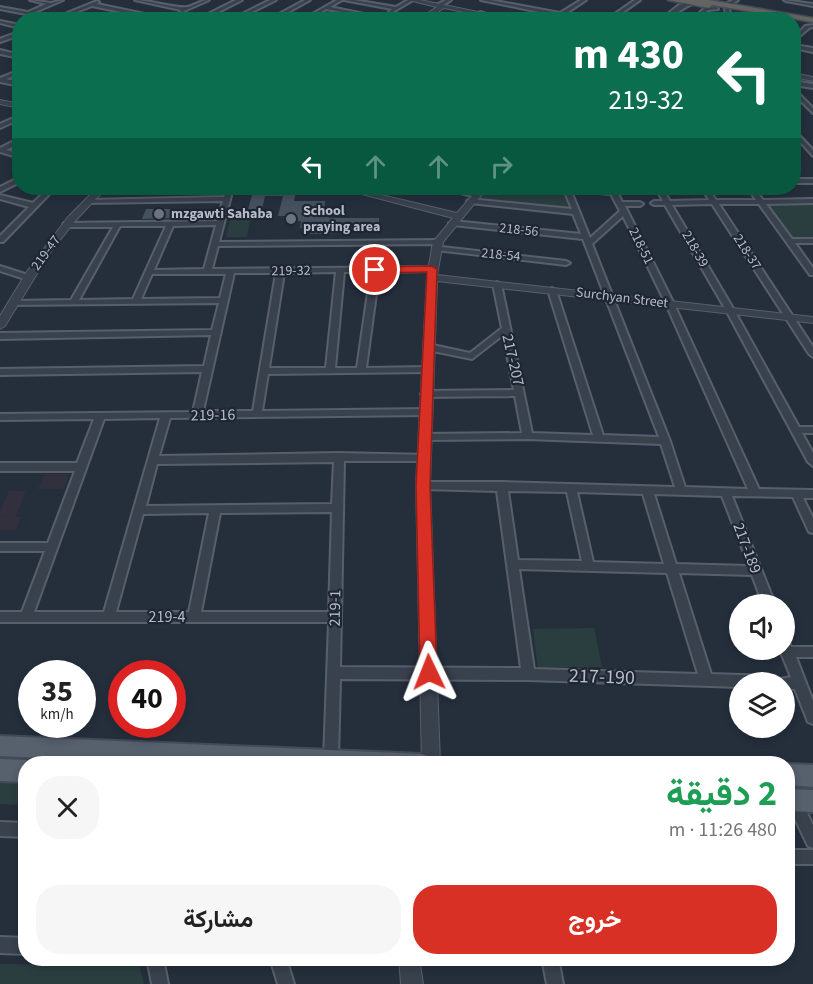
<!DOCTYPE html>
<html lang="ar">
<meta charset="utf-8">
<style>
:root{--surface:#fff;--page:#f6f6f6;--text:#222;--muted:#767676;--accent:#d93025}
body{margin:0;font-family:"Source Sans 3",Vazirmatn,sans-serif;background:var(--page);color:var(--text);direction:rtl;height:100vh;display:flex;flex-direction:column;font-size:22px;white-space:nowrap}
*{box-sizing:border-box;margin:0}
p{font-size:20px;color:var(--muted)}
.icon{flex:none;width:33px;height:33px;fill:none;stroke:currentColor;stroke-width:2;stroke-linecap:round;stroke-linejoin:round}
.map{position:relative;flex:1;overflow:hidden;direction:ltr}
.sheet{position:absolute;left:18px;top:756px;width:777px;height:210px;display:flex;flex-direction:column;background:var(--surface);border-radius:24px;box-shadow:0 3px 9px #0003;direction:rtl}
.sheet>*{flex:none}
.hud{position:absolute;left:12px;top:12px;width:789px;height:183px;border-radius:24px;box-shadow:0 3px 9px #0003;direction:rtl;background:#0b6e4f;color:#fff;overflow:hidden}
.tools{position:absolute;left:729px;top:594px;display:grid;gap:12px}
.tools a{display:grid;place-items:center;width:66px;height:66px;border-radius:50%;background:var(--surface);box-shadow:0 3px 9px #0003;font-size:30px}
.speed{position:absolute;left:18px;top:660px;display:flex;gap:12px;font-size:30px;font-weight:700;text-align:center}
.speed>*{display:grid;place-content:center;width:78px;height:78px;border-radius:50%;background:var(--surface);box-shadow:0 3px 9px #0003;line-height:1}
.speed small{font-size:15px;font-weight:400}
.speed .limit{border:9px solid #d22;background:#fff;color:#111}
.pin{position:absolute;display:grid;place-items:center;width:51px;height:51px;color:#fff;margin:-26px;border:3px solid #fff;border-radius:50%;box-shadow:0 2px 6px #0007}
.me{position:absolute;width:66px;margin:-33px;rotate:358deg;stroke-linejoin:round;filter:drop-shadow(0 0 4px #0008)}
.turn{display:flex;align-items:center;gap:21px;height:126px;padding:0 18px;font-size:27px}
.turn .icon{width:78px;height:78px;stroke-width:2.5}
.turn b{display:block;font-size:42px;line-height:51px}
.lanes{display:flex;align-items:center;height:57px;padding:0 18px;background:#0003;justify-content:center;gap:30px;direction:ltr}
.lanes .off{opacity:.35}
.round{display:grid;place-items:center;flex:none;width:63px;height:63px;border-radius:24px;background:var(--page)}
.summary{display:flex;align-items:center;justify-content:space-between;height:102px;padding:0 18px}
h1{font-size:36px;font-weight:700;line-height:45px;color:#1e9e55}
.cta{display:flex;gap:12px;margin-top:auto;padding:12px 18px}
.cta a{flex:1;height:69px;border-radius:24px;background:var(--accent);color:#fff;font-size:24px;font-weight:700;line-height:69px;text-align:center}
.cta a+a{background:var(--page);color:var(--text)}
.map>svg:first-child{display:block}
.medical{fill:#33303e}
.green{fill:#2a3e40}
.building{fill:#465160}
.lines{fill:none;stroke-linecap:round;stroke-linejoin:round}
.minor-casing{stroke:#575f6b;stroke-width:4}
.tertiary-casing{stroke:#575f6b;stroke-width:2}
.primary-casing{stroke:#424a56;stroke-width:4}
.trunk-casing{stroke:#444c58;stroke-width:3}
.minor{fill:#39414d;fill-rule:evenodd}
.tertiary{fill:#39414d;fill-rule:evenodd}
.primary{fill:#57606d;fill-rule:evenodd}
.trunk{fill:#646462;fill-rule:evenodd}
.route{fill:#d93025;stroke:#8d1f18;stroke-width:1.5}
.worship-dot{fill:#6b7280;stroke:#1e2632;stroke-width:2}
.labels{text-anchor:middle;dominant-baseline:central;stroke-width:4.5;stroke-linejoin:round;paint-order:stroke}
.far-poi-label{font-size:14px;font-weight:bold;fill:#b5bcc8;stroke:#1e2632;text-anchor:start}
.far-street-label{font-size:14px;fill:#b5bcc8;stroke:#1e2632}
.street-label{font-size:16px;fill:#b5bcc8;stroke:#1e2632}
.near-street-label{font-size:20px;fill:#b5bcc8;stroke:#1e2632}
</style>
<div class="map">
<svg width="813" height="984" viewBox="0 0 813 984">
<rect width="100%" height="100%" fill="#252f3c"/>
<!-- medical -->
<path class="medical" d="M45,474H69L64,489H38Z
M9,491H26L15,517H21L16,530H0V517H8L0,516V512Z"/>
<!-- green -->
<path class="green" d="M490,188L563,189L570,209L478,199Z
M767,204H813V238H792Z
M230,219H250L247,237H226Z
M594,628L602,667L538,668L533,629Z
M0,780L25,781V805L0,804Z
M0,964L139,965L144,984H0Z"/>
<!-- building -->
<path class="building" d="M254,188H297L294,201H325L324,216L330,218H379V229L346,230V233L310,234V228H300L301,221H289L290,216H278L283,196H265L262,209H248Z
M146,209H176L173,218L142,219Z"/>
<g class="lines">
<!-- minor casing -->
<g class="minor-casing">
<path id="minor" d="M30,0L51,3L63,0L33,13L57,17L97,1L99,2L97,4L173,20H161L92,6L74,13L101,20C91,20 80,14 71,15C64,15 58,20 51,20L52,19L0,9V7L28,12L46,4Z
M135,0C149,0 177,9 187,7C195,6 200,0 209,0L182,12L180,11L181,10Z
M236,0H242L203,20H196Z
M270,0H276L238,19L234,18Z
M305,0H310L274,20H268Z
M337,0H342L330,7L384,18L382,19L326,9L308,20H302Z
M344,0H354L396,7L408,0H413L391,13L389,12L392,9Z
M446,0H451L442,6H438V4Z
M481,0H490L560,13L581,0H586L565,14L590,20H578Z
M635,0H640L612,20H606Z
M733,0H738L729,6H725V4Z
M784,0L813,4V6L786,1Z
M690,2L692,4C681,8 671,20 660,20L679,5Z
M716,7L718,9L708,10L697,20H692L705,8Z
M725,9H729L730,13L724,20H719L726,13Z
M480,12L484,13L476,20H470Z
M765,16H767L768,20H763V17Z
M0,21L20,25V28L0,23Z
M813,25V27L809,28L794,41V38L805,26Z
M18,32L20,35L0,42V39Z
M794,45L813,48V52L794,48Z
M0,50L20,55V58L0,54Z
M20,70V73L6,79L20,82V86L0,82V78Z
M794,81L813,84V88L794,85Z
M794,89L813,108V113L794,94Z
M20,115V119L0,128V124Z
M794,130L813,150V156L794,135Z
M20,138V143L6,150L20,154V158L0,152V148Z
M20,177V182L0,192V187Z
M794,179H813V183H794Z
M49,188H55L3,242H0V236L29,207L0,199V195L33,203Z
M227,188H233L219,242L438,240L442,242L438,244L218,246L212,269L435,267V271H432L379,272L366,368L427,367L430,368L432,370L430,372L268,374L262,411L426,409L431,412L426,415L170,418L159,456L339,453L428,455L429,457L424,461H344L340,667L521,668L497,491L423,489L418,485L419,482H502L675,487L661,444L528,439L425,440L420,437L425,434L522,433L515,396L426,397L421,394L426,391L514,390L503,335L472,359L428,350L424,347L428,344L470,353L502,328L493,284L497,282L501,284L532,433L593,435L548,290L552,288L556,290L603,435L659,437L583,239L453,225L449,223L453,221L581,234L573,214L470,203L467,201L470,199L572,209L564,190L559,189L558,188L609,190V188H615L622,202H640L643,204L640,206H625L674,304L759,489L813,490V498H803L813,518V533L809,532L793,497L732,496L775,604H763L752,575L679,573L711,674L775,676L780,679L791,677L780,650H784V639L788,640L791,647H813V657H796L813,701V724L808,722L795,689H784V682H740V687L528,680L340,679L338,759L336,764H326L324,759L329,622H0V612H22L45,551H0V543H48L75,471H0V463H77L94,419L0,420V414L193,412L202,372L0,375V369L204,366L211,335L0,339V333L212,330L219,303L13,305L9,303L13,301L71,300L113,227H67L63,225L64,223L217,221L223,201L88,203L86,202V200L224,197ZM571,191L611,194L620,211L590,238ZM623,216L666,304L748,489L685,487L670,441L592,244ZM216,225L204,269L154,270L173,226ZM120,226H166L133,299L79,300ZM336,272L326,368H269L284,273ZM344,272H371L357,368H335ZM234,273H276L253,411H203ZM152,274H226L220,298L141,299ZM160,418L104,612H34L104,419ZM334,462L332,504L146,506L157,464ZM508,491L567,492L582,561L518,560ZM577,492L643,494L664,564L593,562ZM654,494L722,496L749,566L676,564ZM332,512L329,612H201L220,513ZM209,513L189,612H116L143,514ZM519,569L667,573L698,674L534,669Z
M441,188H451L479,195L476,197Z
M656,188H662L670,201L709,200L702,188H708L716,200H756L748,188H754L763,200L813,199V203L766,204L792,239H813V243H795L813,268V275H810L759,204H719L813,347V357L809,354L712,204L672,205L734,310L799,427H813V433H802L813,453V466L808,462L726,310L665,205H654L651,203L654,201H663Z
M433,246L566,261L570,263L566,265L436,250H433Z
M0,266L31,276L32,278L28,280L0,271Z
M793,793L798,795L813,825V848L808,846L788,804V795Z
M0,822L26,823V837L0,836Z
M788,850H813V864H788Z
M0,937L26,938V954L0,953Z
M147,958H163L168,984H152Z
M270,958H286L294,984H278Z
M542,958H558L563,984H547Z"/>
</g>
<!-- tertiary casing -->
<g class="tertiary-casing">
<path id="tertiary" d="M408,0H420L517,20H502L444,8L425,20H417L437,7Z
M794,73L813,77V81L794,77Z
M0,100L20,104V108L0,104Z
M97,188H106L75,221L49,254L5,326L0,329V316L28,270L68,217Z
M339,188H352L457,213L479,188H487L443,242L437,275L813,317V323L437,281L430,485L440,764H422L416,485L427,277L433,242L453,218Z
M399,958H419L423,984H401Z"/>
</g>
<!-- primary casing -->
<g class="primary-casing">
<path id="primary" d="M0,736L422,754L430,757L433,764H169L0,756Z
M0,759L26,760L34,764H26V782L0,781Z
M788,764L813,765V787L788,785Z
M788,789L813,790V812L788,811Z"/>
</g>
<!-- trunk casing -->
<g class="trunk-casing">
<path id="trunk" d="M668,0H709L813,18V22L712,5L709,8Z"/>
</g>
<!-- minor -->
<use href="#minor" class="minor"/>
<!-- tertiary -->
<use href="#tertiary" class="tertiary"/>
<!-- primary -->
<use href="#primary" class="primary"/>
<!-- trunk -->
<use href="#trunk" class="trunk"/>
</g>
<!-- route -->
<path class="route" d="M432,266L437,269L430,485L437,672L435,678L429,680L423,678L420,672L416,485L427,272L375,273L370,270L375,267Z"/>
<!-- markers -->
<g class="worship-dot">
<circle cx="159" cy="214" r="6"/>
<circle cx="291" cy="219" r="6"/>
</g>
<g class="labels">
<!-- far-poi labels -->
<g class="far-poi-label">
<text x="303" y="211">School<tspan x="303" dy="16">praying area</tspan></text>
<text x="171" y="214">mzgawti Sahaba</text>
</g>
<!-- far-street labels -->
<g class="far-street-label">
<text transform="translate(519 230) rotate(6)">218-56</text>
<text transform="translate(641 246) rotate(64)">218-51</text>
<text transform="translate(695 249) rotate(60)">218-39</text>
<text transform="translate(747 252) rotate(57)">218-37</text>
<text transform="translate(46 253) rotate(-54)">219-47</text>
<text transform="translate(501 255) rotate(6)">218-54</text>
<text transform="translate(291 271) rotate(-1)">219-32</text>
<text transform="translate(622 298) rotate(7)">Surchyan Street</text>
</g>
<!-- street labels -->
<g class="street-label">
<text transform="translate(513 360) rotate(77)">217-207</text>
<text transform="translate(213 415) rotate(-1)">219-16</text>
<text transform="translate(747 548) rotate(69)">217-189</text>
<text transform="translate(335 608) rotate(-89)">219-1</text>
<text x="167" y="617">219-4</text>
</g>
<!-- near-street labels -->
<g class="near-street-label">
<text transform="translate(602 677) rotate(2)">217-190</text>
</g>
</g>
</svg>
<div class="tools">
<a><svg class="icon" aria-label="sound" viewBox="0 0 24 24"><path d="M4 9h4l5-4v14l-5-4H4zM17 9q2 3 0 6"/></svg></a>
<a><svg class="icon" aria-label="layers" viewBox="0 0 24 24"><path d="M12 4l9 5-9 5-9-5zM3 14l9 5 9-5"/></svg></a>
</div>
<div class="speed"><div>35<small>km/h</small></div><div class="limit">40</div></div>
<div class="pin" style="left:375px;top:270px;background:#d93025"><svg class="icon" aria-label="arrive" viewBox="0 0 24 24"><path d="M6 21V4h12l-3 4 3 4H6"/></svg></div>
<svg class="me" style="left:429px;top:672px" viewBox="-20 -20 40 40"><path d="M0-17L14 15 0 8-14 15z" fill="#d93025" stroke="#fff" stroke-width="4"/></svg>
<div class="hud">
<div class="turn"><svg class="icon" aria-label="left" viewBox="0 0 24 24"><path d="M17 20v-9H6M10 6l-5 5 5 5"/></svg><div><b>430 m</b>219-32</div></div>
<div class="lanes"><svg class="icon" aria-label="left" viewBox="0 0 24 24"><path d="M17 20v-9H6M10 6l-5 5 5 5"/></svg><svg class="icon off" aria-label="ahead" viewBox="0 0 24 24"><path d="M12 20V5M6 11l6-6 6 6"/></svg><svg class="icon off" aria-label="ahead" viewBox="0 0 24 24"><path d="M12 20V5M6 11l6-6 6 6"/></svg><svg class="icon off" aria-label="right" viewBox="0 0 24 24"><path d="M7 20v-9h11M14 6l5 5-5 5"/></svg></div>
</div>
<section class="sheet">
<div class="summary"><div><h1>2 دقيقة</h1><p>480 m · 11:26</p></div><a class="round"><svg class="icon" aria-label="close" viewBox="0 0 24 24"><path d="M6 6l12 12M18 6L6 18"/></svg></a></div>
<div class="cta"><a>خروج</a><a>مشاركة</a></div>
</section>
</div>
